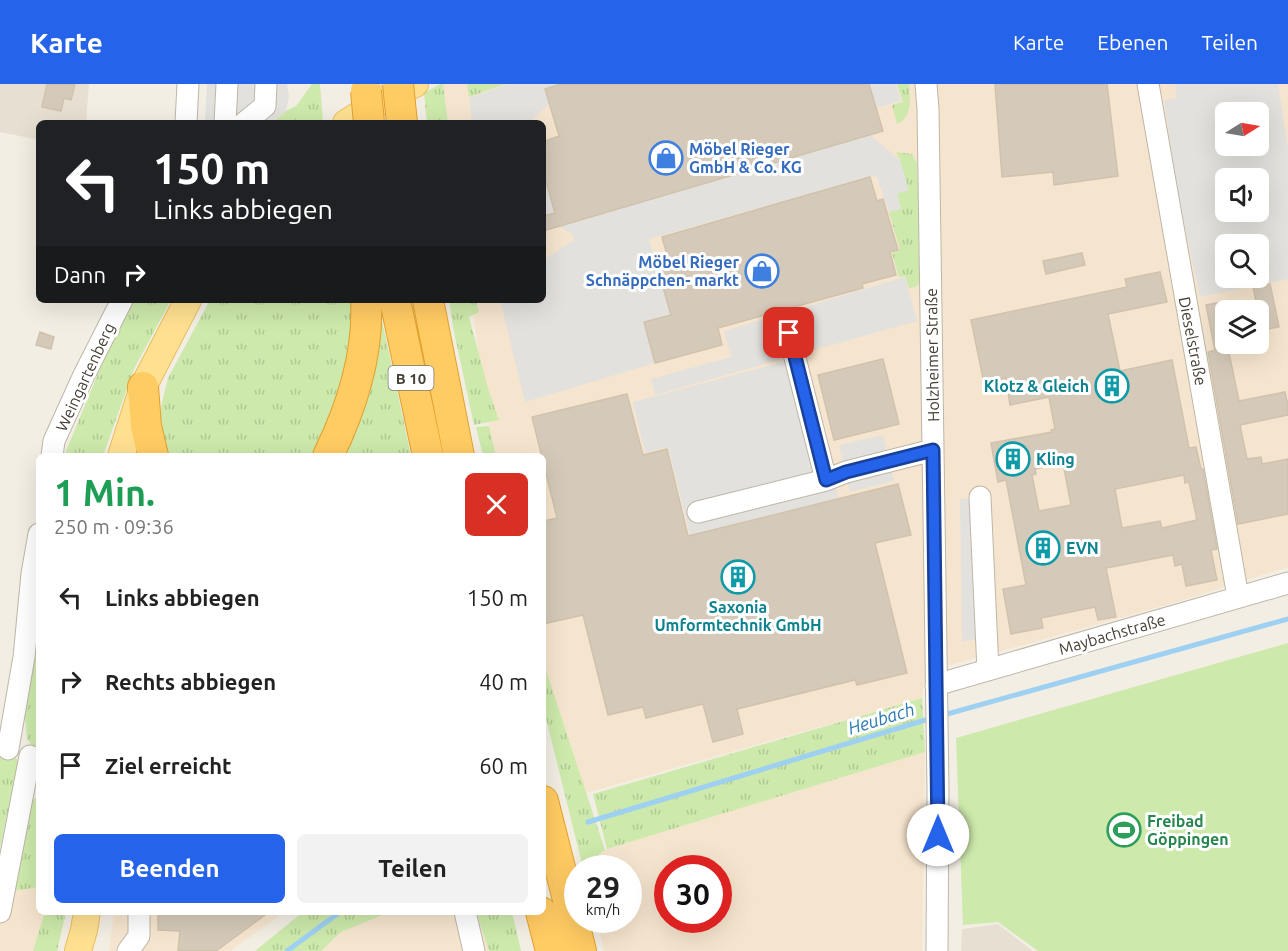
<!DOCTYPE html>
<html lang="de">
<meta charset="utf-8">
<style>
:root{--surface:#fff;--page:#f2f2f2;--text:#222;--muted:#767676;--accent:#2563eb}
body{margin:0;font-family:Ubuntu,sans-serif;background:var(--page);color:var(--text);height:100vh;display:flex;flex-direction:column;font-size:22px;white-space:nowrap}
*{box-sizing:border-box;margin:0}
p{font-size:20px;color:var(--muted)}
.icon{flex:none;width:33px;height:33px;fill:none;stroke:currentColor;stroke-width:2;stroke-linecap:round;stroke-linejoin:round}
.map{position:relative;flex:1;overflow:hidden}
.side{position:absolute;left:36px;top:369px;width:510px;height:462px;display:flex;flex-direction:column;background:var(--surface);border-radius:9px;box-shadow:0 6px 24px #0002}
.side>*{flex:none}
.hud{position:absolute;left:36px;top:36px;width:510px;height:183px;border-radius:9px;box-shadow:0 6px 24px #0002;background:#202124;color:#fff;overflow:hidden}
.needle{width:39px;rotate:79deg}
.controls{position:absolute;left:1215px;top:18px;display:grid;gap:12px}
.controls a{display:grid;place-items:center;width:54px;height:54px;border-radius:9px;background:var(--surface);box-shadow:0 6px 24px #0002;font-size:30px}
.speed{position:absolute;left:564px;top:771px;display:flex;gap:12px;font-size:30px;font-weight:700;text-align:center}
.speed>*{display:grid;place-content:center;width:78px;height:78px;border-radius:50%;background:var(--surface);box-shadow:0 6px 24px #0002;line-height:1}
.speed small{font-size:15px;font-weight:400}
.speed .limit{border:9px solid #d22;background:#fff;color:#111}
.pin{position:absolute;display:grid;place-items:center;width:51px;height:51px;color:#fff;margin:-26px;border-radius:12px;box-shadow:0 3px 9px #0006}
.me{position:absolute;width:66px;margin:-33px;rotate:0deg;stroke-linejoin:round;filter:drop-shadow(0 0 4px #0008)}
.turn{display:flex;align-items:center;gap:21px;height:126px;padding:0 18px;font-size:27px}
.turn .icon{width:78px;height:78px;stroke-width:2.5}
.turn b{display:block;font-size:42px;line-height:51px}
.then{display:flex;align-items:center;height:57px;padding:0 18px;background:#0003;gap:12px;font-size:22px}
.round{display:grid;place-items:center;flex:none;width:63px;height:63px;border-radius:9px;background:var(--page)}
.headline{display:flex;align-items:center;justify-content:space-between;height:102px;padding:0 18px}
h1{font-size:36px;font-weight:600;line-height:45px;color:#1e9e55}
.button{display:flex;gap:12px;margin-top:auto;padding:12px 18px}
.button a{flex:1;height:69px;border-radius:9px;background:var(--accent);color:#fff;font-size:24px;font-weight:600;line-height:69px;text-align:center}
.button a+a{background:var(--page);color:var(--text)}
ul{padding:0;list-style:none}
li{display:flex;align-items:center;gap:18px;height:84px;padding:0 18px}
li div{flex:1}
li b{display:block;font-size:22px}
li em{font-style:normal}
header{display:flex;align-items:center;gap:36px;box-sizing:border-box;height:84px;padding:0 30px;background:var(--accent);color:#fff}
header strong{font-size:28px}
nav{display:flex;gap:33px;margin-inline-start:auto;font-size:21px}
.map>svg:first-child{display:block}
.residential{fill:#e7e0d2}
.commercial{fill:#f6e5ce;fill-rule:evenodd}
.grass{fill:url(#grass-tufts)}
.park{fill:#cde9ab}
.parking{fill:#e3e1dd;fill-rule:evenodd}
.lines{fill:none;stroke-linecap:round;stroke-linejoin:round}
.stream{stroke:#9ed0f2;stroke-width:5}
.building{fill:#d5cab9;stroke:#d0c2ac;stroke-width:1.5;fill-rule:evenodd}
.minor-casing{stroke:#beb6a7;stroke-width:23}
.major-casing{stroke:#e7be5e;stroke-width:28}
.highway-casing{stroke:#e2a02f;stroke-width:32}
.minor{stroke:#fff;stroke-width:21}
.major{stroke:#ffe091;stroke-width:26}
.highway{stroke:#ffcb63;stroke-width:30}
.highway-bridge-casing{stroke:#e2a02f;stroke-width:32;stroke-linecap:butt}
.highway-bridge{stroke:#ffcb63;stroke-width:30}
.route-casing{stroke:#184099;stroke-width:15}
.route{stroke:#2563eb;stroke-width:10}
.labels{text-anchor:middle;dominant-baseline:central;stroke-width:6;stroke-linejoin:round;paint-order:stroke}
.shield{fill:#fff;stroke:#7d7871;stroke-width:1.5}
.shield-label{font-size:15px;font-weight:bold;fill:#453e34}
.shop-label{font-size:16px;font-weight:bold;fill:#366cbe;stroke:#fff;text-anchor:start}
.street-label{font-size:16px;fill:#453e34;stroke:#fff}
.culture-label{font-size:16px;font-weight:bold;fill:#0d838f;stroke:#fff;text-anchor:start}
.leisure-label{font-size:16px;font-weight:bold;fill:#27864d;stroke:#fff;text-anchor:start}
.water-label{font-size:18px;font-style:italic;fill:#2a7ab4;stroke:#fff}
</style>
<header>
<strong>Karte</strong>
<nav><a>Karte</a><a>Ebenen</a><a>Teilen</a></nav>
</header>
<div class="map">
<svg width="1288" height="867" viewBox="0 0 1288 867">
<defs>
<pattern id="grass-tufts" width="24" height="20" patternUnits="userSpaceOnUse" patternTransform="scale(1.5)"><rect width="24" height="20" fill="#cde9ab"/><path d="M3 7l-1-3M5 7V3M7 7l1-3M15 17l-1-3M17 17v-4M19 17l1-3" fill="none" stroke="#b1c994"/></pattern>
</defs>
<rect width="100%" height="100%" fill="#f3eee4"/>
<!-- residential -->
<path class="residential" d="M0,0H89L86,39H39V56L0,48Z
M998,840L1033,867H961L962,845Z"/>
<!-- commercial -->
<path class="commercial" d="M443,0H1288V483L1177,518L951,581L926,585L922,614L586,709L543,577V372H496L489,342L471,216H543V39H448ZM1226,28H1258V62H1226ZM1226,94H1258V128H1226ZM1226,160H1258V194H1226ZM1226,226H1258V260H1226Z
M925,668L922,867H604L596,836H628V784H584L607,765ZM668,784H718V836H668Z
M39,803V828H45L33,867H0V809Z
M114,828H284L230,867H109Z
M390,828H476L489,867H321L341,848Z"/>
<!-- grass -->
<path class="grass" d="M312,0H320L323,39H272L286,27L296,22Z
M440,0H443L448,39H427L424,9Z
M467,0H505L469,13Z
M897,0H909C910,14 913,33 897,40L892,21L903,18Z
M896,68L912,70L917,80L921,190L920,198L916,203L909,204L905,192L899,193L892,169L900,166L889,128L901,125L897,110L900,76Z
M131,216H171L134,285L103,372H64L123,229Z
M210,216H357L358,247L319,372H164L158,335L168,294Z
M449,216H476L479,228L469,233L489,308L499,336L474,341L453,243Z
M378,218L411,372H342Z
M489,342L496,372H483L476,343Z
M39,552V667L36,666L27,655L25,632Z
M543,577L605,766L583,784L543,622Z
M922,614L925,668L607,765L593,710Z
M0,669L19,676L0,764Z
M39,711V803L13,807L30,718Z
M45,828H66L57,867H33Z
M303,828H390L341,848L321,867H255Z
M476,828H512L521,867H489Z"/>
<!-- park -->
<path class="park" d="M1288,559V867H1038L998,838L963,841L956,654Z"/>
<!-- parking -->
<path class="parking" d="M207,0H287L289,12L286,27L272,39H205Z
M507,0H561L545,5L549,20L529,39H472L469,14Z
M869,0H896L901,17L876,24Z
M1175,0H1278L1288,63V195L1200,213L1177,105L1164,16L1177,14ZM1226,28H1258V62H1226ZM1226,94H1258V128H1226ZM1226,160H1258V194H1226Z
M870,51L900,76L909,106L897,110L901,125L889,128L876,91L649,155L671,231L644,239L655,279L525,318L500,216H543V176L574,156L572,150L559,142Z
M543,87L555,129L543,132Z
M905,193L917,237L655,311L651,295L731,273L724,247Z
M802,273L839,414L690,451L668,363L645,369L633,318Z
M883,351L894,397L850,408L839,361Z
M976,414L985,554L962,558L960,415Z"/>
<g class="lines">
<!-- stream -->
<path class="stream" d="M940,632L1288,535
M588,738L932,634
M287,867L340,828"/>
</g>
<!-- building -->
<path class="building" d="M47,0H75L71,16L64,14L61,27L42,23Z
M561,0H869L883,47L543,147V132L555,129L543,87V58L559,52L545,5Z
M995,0H1107L1118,92L1054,101L1053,88L1002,93Z
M870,93L877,117L883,115L898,166L890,168L896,191L862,200L863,204L718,244L722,261L655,279L644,238L671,231L657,182L669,178L662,153Z
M1082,169L1085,181L1046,190L1043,177Z
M1160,188L1167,218L1108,230L1120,287L1172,276L1189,364L1196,363L1201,385H1203L1217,465L1211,466L1217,496L1186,502L1182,480L1175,482L1173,471L1106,484L1116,533L1098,536L1095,523L1041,534L1043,544L1011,550L1003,505L1026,501L1006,396L998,398L991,359L1052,348L1051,346L1055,345L1049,313L1010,321L1006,294L984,299L971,236L1127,203L1125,195ZM1063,379L1071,421L1039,427L1032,391L1036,390L1035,385ZM1184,391L1185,399L1189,398L1197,436L1162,444L1160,437L1122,444L1115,405Z
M1270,200L1279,243L1262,246L1253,203Z
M1226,217V264H1228L1239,317L1285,308L1288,321V331L1240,341L1247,375L1261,373L1262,380L1288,375V430L1238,440L1208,268L1215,266L1206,221Z
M40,248L54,253L51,265L36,261Z
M883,275L899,340L834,356L818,291Z
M627,310L643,371L667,365L688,452L898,400L911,451L875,459L907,589L857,601L855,596L737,625L743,650L713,658L703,620L646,634L643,623L608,631L583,531L543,540V437L557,434L532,333Z
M158,828H269L216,867H178L180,847L158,846Z"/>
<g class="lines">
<!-- minor casing -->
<g class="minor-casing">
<path id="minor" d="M926,0L928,25L938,705L937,867
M1148,0L1238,513
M186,39L188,0
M225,39L227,0
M244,39L265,22L266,0
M789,250L826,396
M52,372L54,357L83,293L122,216
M980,413L988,586
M698,428L826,396L846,388L933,366
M936,601L1288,499
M8,665L24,573L32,490L39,450
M0,828L30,672
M465,828L474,867
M128,867L139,852V828"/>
</g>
<!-- major casing -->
<g class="major-casing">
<path id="major" d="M346,39L379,18L415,0
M121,372L143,303L188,216
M78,867L84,846L87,828"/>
</g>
<!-- highway casing -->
<g class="highway-casing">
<path id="highway" d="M395,216L428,372
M428,216L459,372
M143,303L146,342L153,372
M328,372C352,323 369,271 366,216
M543,717L581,867
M541,828L551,867"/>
</g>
<!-- minor -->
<use href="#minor" class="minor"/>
<!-- major -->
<use href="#major" class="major"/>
<!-- highway -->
<use href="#highway" class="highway"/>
<!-- highway-bridge casing -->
<g class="highway-bridge-casing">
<path id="highway-bridge" d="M398,0L402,39
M366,7L369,39"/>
</g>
<!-- highway-bridge -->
<use href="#highway-bridge" class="highway-bridge"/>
</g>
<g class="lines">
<!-- route casing -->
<g class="route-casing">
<path id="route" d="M789,249L826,396L846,388L933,366L938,751"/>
</g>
<!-- route -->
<use href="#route" class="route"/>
</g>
<!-- icons -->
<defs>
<g id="shop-ring" transform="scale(1.725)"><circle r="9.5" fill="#fff" stroke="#3f7fe0" stroke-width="1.5"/><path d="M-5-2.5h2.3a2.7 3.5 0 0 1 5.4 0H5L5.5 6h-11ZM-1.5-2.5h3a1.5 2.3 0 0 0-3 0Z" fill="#3f7fe0"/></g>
<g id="building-ring" transform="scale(1.725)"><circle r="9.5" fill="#fff" stroke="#0f9aa8" stroke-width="1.5"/><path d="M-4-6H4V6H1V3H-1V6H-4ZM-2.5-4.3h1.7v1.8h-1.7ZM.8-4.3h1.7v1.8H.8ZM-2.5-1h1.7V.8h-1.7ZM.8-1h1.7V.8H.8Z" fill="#0f9aa8"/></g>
<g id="stadium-ring" transform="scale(1.725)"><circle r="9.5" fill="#fff" stroke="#2e9e5b" stroke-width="1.5"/><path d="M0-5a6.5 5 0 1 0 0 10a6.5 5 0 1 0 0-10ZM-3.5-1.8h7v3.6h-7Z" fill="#2e9e5b"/></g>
</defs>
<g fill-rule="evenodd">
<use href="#shop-ring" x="666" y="74"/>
<use href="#shop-ring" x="762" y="187"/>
<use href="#building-ring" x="1112" y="302"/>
<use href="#building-ring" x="1013" y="375"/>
<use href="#building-ring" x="1043" y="464"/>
<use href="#building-ring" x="738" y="493"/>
<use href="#stadium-ring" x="1124" y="746"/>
</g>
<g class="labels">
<!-- shield labels -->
<rect class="shield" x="388.5" y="282" width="45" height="24" rx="4.5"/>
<g class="shield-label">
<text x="411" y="294">B 10</text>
</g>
<!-- shop labels -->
<g class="shop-label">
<text x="689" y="65">Möbel Rieger<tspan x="689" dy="18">GmbH &amp; Co. KG</tspan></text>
<text x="739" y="178" text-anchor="end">Möbel Rieger<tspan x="739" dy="18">Schnäppchen- markt</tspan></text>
</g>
<!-- street labels -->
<g class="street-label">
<text transform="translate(1193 257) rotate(79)">Dieselstraße</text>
<text transform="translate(932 271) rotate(-91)">Holzheimer Straße</text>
<text transform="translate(85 293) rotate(-65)">Weingartenberg</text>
<text transform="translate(1112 550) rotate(-16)">Maybachstraße</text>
</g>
<!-- culture labels -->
<g class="culture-label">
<text x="1089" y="302" text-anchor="end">Klotz &amp; Gleich</text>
<text x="1036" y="375">Kling</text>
<text x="1066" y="464">EVN</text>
<text x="738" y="523" text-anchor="middle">Saxonia<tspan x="738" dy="18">Umformtechnik GmbH</tspan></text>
</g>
<!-- leisure labels -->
<g class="leisure-label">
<text x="1147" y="737">Freibad<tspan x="1147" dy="18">Göppingen</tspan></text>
</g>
<!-- water labels -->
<g class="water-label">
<text transform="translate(881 634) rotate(-17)">Heubach</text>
</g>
</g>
</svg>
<div class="controls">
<a><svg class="needle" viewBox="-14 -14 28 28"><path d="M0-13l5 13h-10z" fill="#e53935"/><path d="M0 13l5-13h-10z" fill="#767676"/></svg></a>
<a><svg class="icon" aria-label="sound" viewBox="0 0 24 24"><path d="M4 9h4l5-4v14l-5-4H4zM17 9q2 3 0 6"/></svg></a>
<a><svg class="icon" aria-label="search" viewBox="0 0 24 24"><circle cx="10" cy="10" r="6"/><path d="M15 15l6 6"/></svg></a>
<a><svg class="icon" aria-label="layers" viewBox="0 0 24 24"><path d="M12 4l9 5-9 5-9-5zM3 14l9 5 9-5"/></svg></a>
</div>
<div class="speed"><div>29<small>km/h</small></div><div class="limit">30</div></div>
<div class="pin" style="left:789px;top:249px;background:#d93025"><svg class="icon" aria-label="arrive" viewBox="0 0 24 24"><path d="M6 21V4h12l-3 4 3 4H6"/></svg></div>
<svg class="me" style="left:938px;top:751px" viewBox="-20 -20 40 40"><circle r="19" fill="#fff"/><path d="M0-13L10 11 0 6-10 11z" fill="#2563eb"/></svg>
<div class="hud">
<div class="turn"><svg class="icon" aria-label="left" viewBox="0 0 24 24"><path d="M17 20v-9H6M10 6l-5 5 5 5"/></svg><div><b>150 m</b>Links abbiegen</div></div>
<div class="then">Dann<svg class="icon" aria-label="right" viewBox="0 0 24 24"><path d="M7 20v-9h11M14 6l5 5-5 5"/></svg></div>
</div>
<section class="side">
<div class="headline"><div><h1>1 Min.</h1><p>250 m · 09:36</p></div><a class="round" style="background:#d93025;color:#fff"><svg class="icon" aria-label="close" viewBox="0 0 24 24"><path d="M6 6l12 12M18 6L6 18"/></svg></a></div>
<ul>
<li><svg class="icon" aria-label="left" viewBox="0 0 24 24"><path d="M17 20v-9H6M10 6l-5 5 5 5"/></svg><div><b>Links abbiegen</b></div><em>150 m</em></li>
<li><svg class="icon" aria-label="right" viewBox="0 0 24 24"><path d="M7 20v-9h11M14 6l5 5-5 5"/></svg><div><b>Rechts abbiegen</b></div><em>40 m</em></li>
<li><svg class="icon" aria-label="arrive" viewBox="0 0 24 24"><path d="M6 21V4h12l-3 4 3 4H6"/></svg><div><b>Ziel erreicht</b></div><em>60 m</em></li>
</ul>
<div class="button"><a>Beenden</a><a>Teilen</a></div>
</section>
</div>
